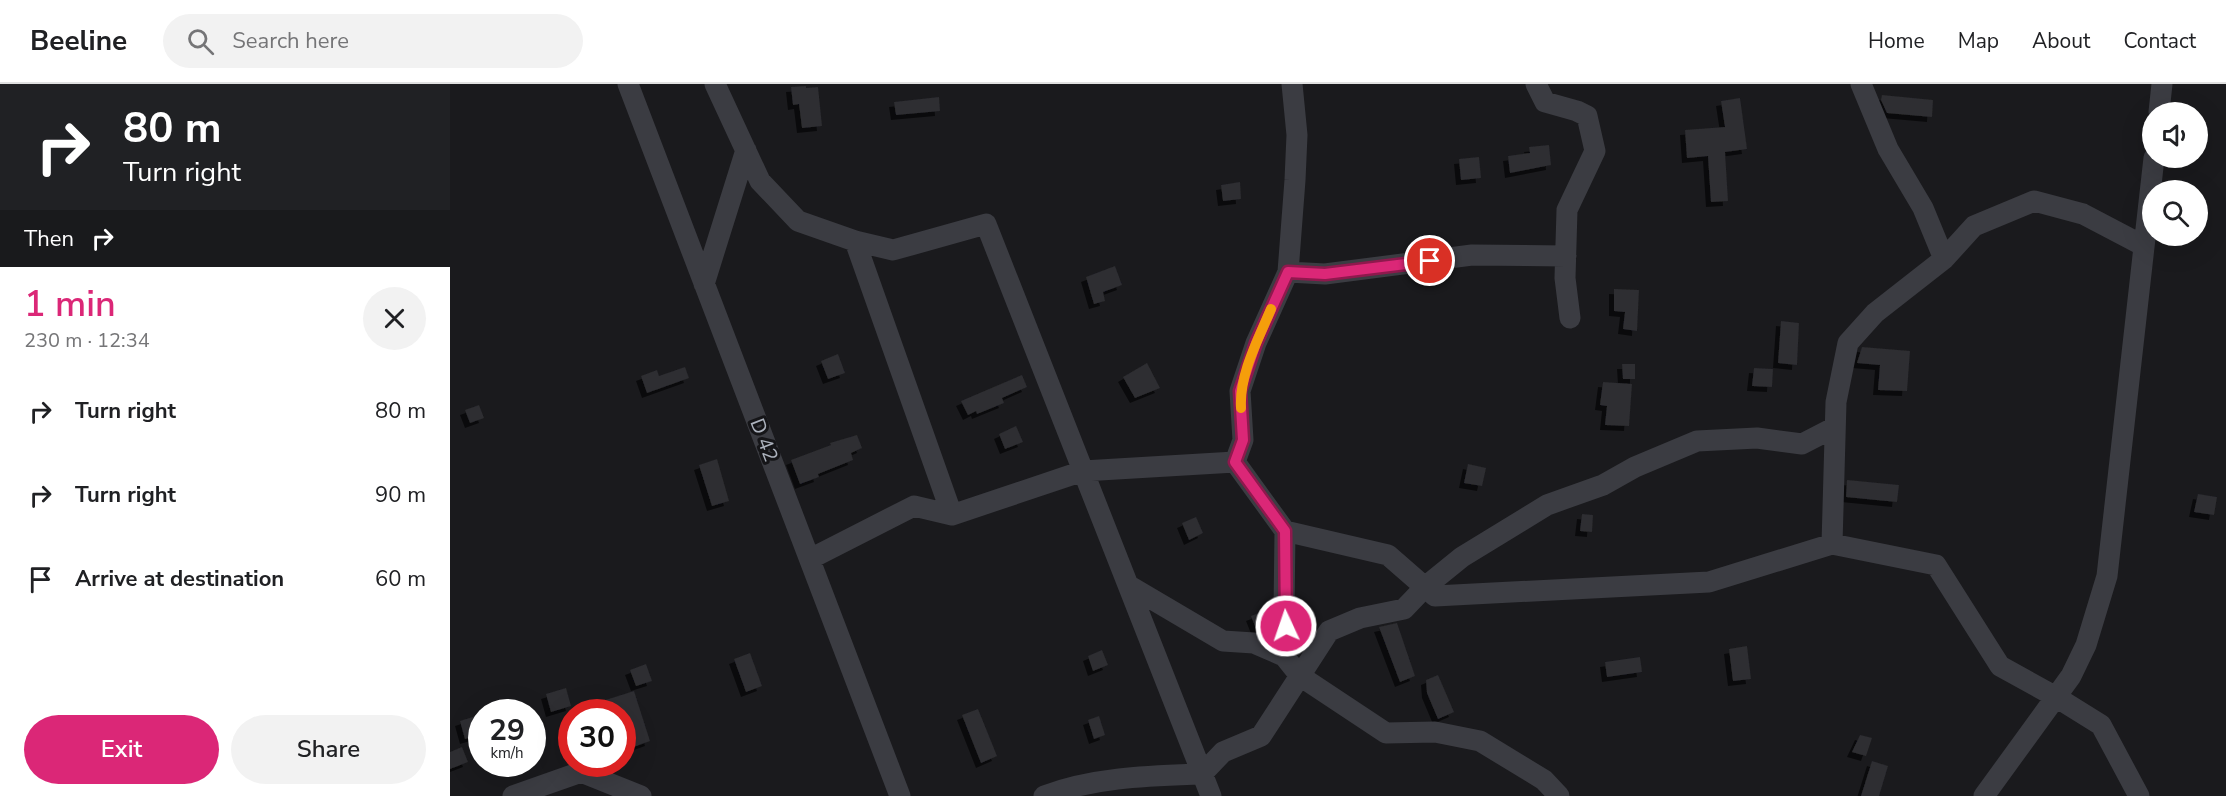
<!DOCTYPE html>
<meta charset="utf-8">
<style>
:root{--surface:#fff;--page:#f2f2f2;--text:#202124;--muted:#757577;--line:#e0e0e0;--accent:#db2777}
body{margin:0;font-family:"Nunito Sans",sans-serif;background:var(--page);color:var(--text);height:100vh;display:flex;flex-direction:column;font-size:22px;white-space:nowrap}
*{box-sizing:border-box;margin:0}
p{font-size:20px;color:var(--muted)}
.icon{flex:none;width:33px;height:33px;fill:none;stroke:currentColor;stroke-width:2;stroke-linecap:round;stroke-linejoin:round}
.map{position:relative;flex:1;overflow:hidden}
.panel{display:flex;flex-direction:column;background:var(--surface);width:450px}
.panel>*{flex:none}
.banner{background:#202124;color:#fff;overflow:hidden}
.tools{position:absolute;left:1692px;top:18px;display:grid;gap:12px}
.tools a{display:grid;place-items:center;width:66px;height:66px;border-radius:50%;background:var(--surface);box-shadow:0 6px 24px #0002;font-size:30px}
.speed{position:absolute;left:18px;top:615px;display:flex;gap:12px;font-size:30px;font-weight:700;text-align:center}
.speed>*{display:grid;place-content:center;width:78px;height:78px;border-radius:50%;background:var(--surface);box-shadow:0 6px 24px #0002;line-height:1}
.speed small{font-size:15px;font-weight:400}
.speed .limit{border:9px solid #d22;background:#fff;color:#111}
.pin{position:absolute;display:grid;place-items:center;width:51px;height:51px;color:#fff;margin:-26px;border:3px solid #fff;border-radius:50%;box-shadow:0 2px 6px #0007}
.me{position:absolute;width:66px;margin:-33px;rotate:357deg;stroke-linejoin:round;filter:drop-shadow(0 0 4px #0008)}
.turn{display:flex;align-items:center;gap:21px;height:126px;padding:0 24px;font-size:27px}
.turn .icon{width:78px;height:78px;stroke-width:2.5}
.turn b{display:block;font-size:42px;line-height:51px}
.then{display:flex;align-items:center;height:57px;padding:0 24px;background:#0003;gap:12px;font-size:22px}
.round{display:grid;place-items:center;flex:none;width:63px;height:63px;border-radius:32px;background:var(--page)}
.head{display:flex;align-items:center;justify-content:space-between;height:102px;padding:0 24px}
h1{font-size:36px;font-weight:600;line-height:45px;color:var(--accent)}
.action{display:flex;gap:12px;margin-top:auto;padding:12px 24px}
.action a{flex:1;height:69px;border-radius:36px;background:var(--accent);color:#fff;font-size:24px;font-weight:600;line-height:69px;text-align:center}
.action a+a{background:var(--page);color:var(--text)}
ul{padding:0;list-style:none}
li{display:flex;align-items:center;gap:18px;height:84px;padding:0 24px}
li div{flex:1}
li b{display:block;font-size:22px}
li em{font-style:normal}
header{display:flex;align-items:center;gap:36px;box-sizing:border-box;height:84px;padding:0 30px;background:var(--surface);border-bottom:2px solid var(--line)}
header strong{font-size:28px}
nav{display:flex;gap:33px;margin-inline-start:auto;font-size:21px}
.search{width:420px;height:54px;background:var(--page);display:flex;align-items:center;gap:15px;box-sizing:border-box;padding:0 21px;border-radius:33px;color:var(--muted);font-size:22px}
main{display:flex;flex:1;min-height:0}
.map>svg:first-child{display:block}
.building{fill:#2d2d31;filter:url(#shadow)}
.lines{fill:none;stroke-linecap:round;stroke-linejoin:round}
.minor{stroke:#3b3c42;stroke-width:21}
.route-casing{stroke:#8e194d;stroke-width:15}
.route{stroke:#db2777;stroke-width:10}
.slow{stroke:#f59e0b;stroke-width:10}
.labels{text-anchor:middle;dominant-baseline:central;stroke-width:6;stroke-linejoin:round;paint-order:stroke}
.street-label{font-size:20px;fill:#acb2bd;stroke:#151518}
</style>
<header>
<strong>Beeline</strong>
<div class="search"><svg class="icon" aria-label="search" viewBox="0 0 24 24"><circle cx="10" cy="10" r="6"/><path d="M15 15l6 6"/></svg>Search here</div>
<nav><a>Home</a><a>Map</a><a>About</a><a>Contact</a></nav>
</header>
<main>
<section class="panel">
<div class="banner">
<div class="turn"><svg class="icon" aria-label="right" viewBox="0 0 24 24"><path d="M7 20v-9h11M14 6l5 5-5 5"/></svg><div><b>80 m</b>Turn right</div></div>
<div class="then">Then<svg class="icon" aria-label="right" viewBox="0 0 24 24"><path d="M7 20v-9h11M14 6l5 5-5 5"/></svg></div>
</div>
<div class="head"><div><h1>1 min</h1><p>230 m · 12:34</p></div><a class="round"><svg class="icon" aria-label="close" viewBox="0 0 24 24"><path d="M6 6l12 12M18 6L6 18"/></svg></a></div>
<ul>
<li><svg class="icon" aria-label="right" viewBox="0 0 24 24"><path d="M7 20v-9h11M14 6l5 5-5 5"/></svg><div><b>Turn right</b></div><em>80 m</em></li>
<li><svg class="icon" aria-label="right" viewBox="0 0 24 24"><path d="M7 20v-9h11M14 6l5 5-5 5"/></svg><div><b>Turn right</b></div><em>90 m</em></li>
<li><svg class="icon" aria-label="arrive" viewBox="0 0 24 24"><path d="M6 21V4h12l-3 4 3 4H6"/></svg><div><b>Arrive at destination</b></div><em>60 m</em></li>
</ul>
<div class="action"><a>Exit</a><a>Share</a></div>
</section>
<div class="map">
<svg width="1776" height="712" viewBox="0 0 1776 712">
<defs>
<filter id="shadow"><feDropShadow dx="-5" dy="5" stdDeviation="0" flood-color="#0009"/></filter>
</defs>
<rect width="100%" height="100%" fill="#1a1a1d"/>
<!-- building -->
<path class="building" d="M356,2V4L368,3L372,42L352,44L349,20L343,21L341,3Z
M1432,11L1483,16L1482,33L1437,29L1431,16Z
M489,13L490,27L446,31L444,18Z
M1290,14L1297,65L1275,68L1278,117L1261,118L1258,72L1237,74L1235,46L1275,43L1271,17Z
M1099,61L1101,81L1060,89L1058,72L1080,69L1079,63Z
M1029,73L1031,94L1011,96L1009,75Z
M790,98L791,115L773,117L771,101Z
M665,182L672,201L653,208L655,217L644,220L636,193Z
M1164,205L1189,206L1187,247L1173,245L1175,228L1164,227Z
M1331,237L1349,239L1347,281L1328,279Z
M1412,263L1460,267L1457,307L1428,306L1430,281L1407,279Z
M388,270L395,289L378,295L371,277Z
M697,279L710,304L685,314L673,293Z
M1172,280H1185V295H1173Z
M235,283L239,294L197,309L191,292L207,286L209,292Z
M1304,284L1323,285L1322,303L1302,302Z
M572,291L577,303L552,314L554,319L527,330L526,327L518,331L511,317Z
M1153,298L1182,300L1179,342L1155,341L1157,322L1150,321Z
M29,321L34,334L20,339L15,326Z
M566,342L573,358L555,365L549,350Z
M407,351L412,364L401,369L403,376L368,390L369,393L350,400L341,376L381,361L380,359Z
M267,375L279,417L262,422L249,381Z
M1018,380L1036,384L1032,402L1014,399Z
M1397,396L1449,401L1447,418L1396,413Z
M1748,410L1767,413L1764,431L1744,428Z
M1132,430L1143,431L1142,448L1130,447Z
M746,433L753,449L739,456L732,439Z
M814,527L818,536L822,534L823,549L818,551L807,547L801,532Z
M947,539L965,592L950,598L929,543Z
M1297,562L1301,595L1283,597L1279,565Z
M652,566L658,581L643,587L638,572Z
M300,569L312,602L296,608L284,575Z
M1190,573L1192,588L1157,593L1155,578Z
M196,580L202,597L186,602L180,586Z
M988,591L1004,628L988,635L977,609L976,596Z
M116,604L121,622L101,628L96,610Z
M184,607L200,657L178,665L172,648V628H125L124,626Z
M528,625L547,672L531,679L512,631Z
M32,630V650L15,655L10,637Z
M649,632L655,651L644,655L638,636Z
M1410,651L1422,654L1416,672L1402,668Z
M12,663L18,678L0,685V668Z
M1422,677L1438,682L1429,712H1411Z"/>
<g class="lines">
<!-- minor -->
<path class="minor" d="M178,0L450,712
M265,0L310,97L348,137L405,157L443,166L536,140L761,712
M1086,0L1095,18L1127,27L1137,32L1145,67L1117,126L1115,194L1120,234
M1411,0L1438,65L1473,124L1494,175
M1709,28L1712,0
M405,157L502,431
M838,188L875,190L1022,171L1116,172
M254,200L296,66
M785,378L793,356L790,307L806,259L838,188L845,96L847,51L842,0
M1382,460L1386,318L1398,259L1425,229L1494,175L1524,142L1584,117L1633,130L1694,162
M360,475L464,422L502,431L633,387L785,378L835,447L938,471L985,512L1259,498L1382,460L1486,481L1550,582L1606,613L1651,641L1689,712
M678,501L773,557L804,559L834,572L850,592L936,649L985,648L1030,657L1094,696L1109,712
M834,572L837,557L834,527L835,447
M63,712L131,688L191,712
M594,712C644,693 700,692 752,690L773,668L811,652L879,547L910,534L954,525L975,503L1012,473L1097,421L1153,401L1185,383L1247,357L1307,354L1352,360L1385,343
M1534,712L1621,592L1636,561L1657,492L1704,74"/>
</g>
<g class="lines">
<!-- route casing -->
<g class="route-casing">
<path id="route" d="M836,542L835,447L785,378L793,356L790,307L806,259L838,188L875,190L980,177"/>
</g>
<!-- route -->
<use href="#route" class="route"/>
<!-- slow -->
<path class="slow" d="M791,324C789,291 808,256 821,225"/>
</g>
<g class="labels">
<!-- street labels -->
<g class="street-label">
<text transform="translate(314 356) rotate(69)">D 42</text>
</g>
</g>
</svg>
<div class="tools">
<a><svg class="icon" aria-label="sound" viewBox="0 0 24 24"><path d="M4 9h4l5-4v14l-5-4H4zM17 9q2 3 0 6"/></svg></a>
<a><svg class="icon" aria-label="search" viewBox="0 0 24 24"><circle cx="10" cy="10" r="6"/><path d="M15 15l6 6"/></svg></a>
</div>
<div class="speed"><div>29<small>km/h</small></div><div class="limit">30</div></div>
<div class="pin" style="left:980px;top:177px;background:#d93025"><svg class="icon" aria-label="arrive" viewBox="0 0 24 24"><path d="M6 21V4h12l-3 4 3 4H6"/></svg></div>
<svg class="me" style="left:836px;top:542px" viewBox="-20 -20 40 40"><circle r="17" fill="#db2777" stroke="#fff" stroke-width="3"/><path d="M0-11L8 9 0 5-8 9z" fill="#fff"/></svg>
</div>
</main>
